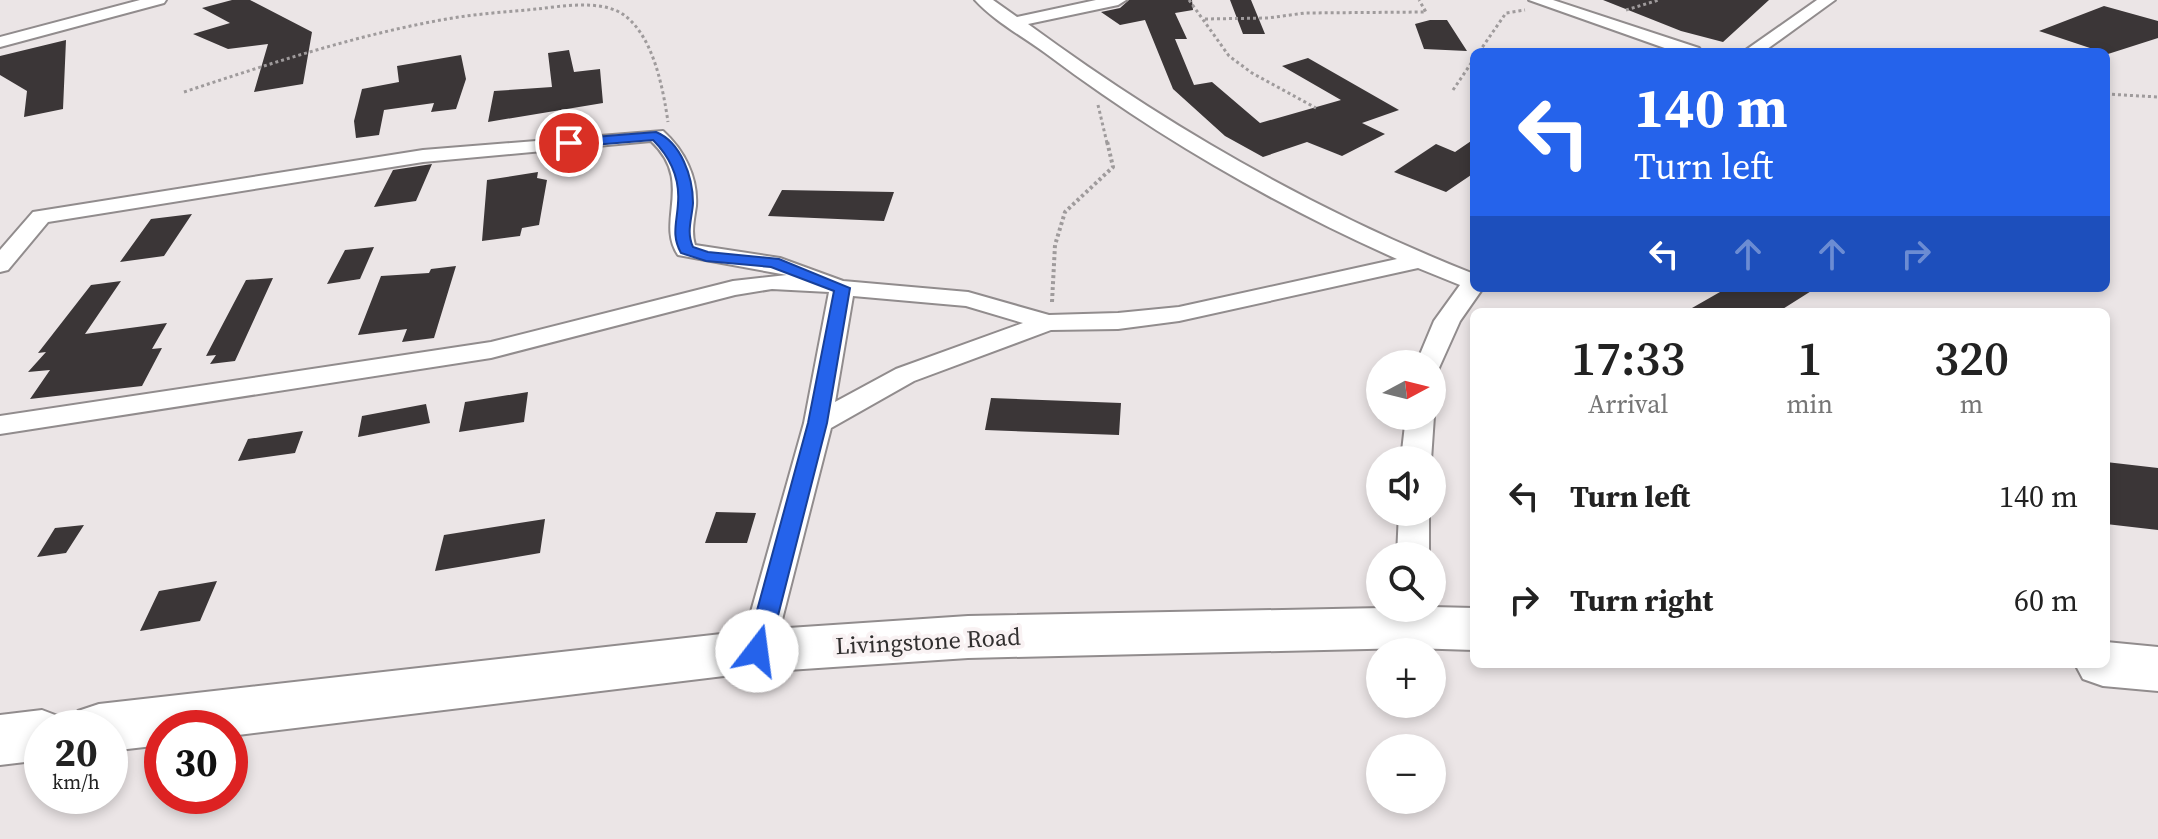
<!DOCTYPE html>
<meta charset="utf-8">
<style>
:root{--surface:#fff;--page:#f2f2f2;--text:#222;--muted:#767676}
body{margin:0;font-family:"Source Serif 4",serif;background:var(--page);color:var(--text);height:100vh;display:flex;flex-direction:column;font-size:30px;white-space:nowrap}
*{box-sizing:border-box;margin:0}
p{font-size:26px;color:var(--muted)}
.icon{flex:none;width:44px;height:44px;fill:none;stroke:currentColor;stroke-width:2;stroke-linecap:round;stroke-linejoin:round}
.map{position:relative;flex:1;overflow:hidden}
.panel{position:absolute;left:1470px;top:308px;width:640px;height:360px;display:flex;flex-direction:column;background:var(--surface);border-radius:12px;box-shadow:0 4px 12px #0003}
.panel>*{flex:none}
.banner{position:absolute;left:1470px;top:48px;width:640px;height:244px;border-radius:12px;box-shadow:0 4px 12px #0003;background:#2563eb;color:#fff;overflow:hidden}
.needle{width:52px;rotate:83deg}
.fabs{position:absolute;left:1366px;top:350px;display:grid;gap:16px}
.fabs a{display:grid;place-items:center;width:80px;height:80px;border-radius:50%;background:var(--surface);box-shadow:0 4px 12px #0003;font-size:40px}
.speed{position:absolute;left:24px;top:710px;display:flex;gap:16px;font-size:40px;font-weight:700;text-align:center}
.speed>*{display:grid;place-content:center;width:104px;height:104px;border-radius:50%;background:var(--surface);box-shadow:0 4px 12px #0003;line-height:1}
.speed small{font-size:20px;font-weight:400}
.speed .limit{border:12px solid #d22;background:#fff;color:#111}
.pin{position:absolute;display:grid;place-items:center;width:68px;height:68px;color:#fff;margin:-34px;border:4px solid #fff;border-radius:50%;box-shadow:0 2px 8px #0007}
.me{position:absolute;width:88px;margin:-44px;rotate:15deg;stroke-linejoin:round;filter:drop-shadow(0 0 6px #0008)}
.turn{display:flex;align-items:center;gap:28px;height:168px;padding:0 32px;font-size:36px}
.turn .icon{width:104px;height:104px;stroke-width:2.5}
.turn b{display:block;font-size:56px;line-height:68px}
.lanes{display:flex;align-items:center;height:76px;padding:0 32px;background:#0003;justify-content:center;gap:40px;direction:ltr}
.lanes .off{opacity:.35}
.eta{display:flex;justify-content:space-evenly;align-items:center;height:136px;text-align:center}
.eta b{font-size:48px;font-weight:600;line-height:56px}
ul{padding:0;list-style:none}
li{display:flex;align-items:center;gap:24px;height:104px;padding:0 32px}
li div{flex:1}
li b{display:block;font-size:30px}
li em{font-style:normal}
.map>svg:first-child{display:block}
.building{fill:#3b3637}
.lines{fill:none;stroke-linecap:round;stroke-linejoin:round}
.street-casing{stroke:#918c8d;stroke-width:4}
.highway-casing{stroke:#918c8d;stroke-width:4}
.path-far1{stroke:#9f9b9c;stroke-width:3;stroke-dasharray:3 3;stroke-linecap:butt}
.path{stroke:#9f9b9c;stroke-width:4;stroke-dasharray:3 3;stroke-linecap:butt}
.street{fill:#fff;fill-rule:evenodd}
.highway{fill:#fff;fill-rule:evenodd}
.route{fill:#2563eb;stroke:#184099;stroke-width:2}
.labels{text-anchor:middle;dominant-baseline:central;stroke-width:8;stroke-linejoin:round;paint-order:stroke}
.near-street-label{font-size:24px;fill:#312f2f;stroke:#f9f2f3}
</style>
<div class="map">
<svg width="2158" height="839" viewBox="0 0 2158 839">
<rect width="100%" height="100%" fill="#ebe5e6"/>
<!-- building -->
<path class="building" d="M232,0H250L312,32L303,84L254,92L268,44L228,49L193,34L230,23L202,8Z
M1129,0H1192L1193,10L1175,13L1187,39H1175L1194,85L1212,82L1260,123L1341,100L1282,66L1308,58L1399,110L1362,123L1385,134L1342,156L1307,142L1263,157L1225,136L1173,89L1145,20L1120,25L1101,12L1120,8Z
M1230,0H1251L1265,34H1243Z
M1603,0H1769L1723,42L1681,31Z
M2104,6L2158,21V38L2108,54L2039,31Z
M1430,20H1447L1467,51L1424,49L1415,24Z
M66,40L63,109L24,117L27,91L0,75V56Z
M569,50L574,72L600,69L603,103L488,122L494,91L552,87L548,53Z
M461,55L466,79L456,109L431,112L434,103L384,110L379,135L356,138L354,121L362,89L399,82L397,66Z
M1474,139V173L1446,192L1394,172L1436,144L1455,152Z
M432,164L416,201L374,207L393,170Z
M538,172L537,178L547,180L539,225L522,228L520,236L482,241L487,180Z
M782,190L894,192L884,221L768,216Z
M192,214L164,256L120,262L151,219Z
M374,247L360,279L327,284L345,250Z
M456,266L434,338L402,342L407,329L358,335L381,276L429,273L431,269Z
M273,278L235,361L210,364L216,355L206,356L246,280Z
M121,281L85,334L167,323L152,349L162,348L142,386L30,399L50,370L28,372L46,352L38,353L91,285Z
M1727,288H1816L1778,312H1685Z
M528,392L524,422L459,432L465,402Z
M991,398L1121,403L1119,435L985,430Z
M426,404L430,423L358,437L362,416Z
M303,431L295,453L238,461L248,439Z
M2106,462L2158,468V530L2106,524Z
M716,512L756,513L747,543H705Z
M545,519L540,553L435,571L444,535Z
M84,525L66,553L37,557L55,528Z
M217,581L200,621L140,631L159,591Z"/>
<g class="lines">
<!-- street casing -->
<g class="street-casing">
<path id="street" d="M140,0H166L164,3L0,47V37Z
M975,0H993L1017,17L1096,0H1126L1118,5L1028,24C1167,126 1314,211 1474,274V288H1483L1460,321L1438,370L1432,371V364H1416L1434,321L1460,285L1418,268L1179,321L1118,329L1051,330L914,381L831,428L774,651L769,661L757,665L745,661L740,651L804,423L829,292L772,289L735,295L491,358L0,434V416L491,342L733,281L787,275L678,255C655,221 695,182 651,141L423,162L48,222L8,270L0,272V250L33,212L423,150L663,131C684,150 698,177 696,206C694,220 691,232 695,245L780,258L843,281L968,292L1049,315L1118,313L1179,307L1397,259C1273,204 1156,136 1048,55C1025,38 994,21 975,0ZM853,296L966,306L1023,323L896,369L835,402Z
M1529,0H1553L1699,48L1702,52H1676Z
M1817,0H1835L1763,52H1743Z
M1432,413L1434,416L1431,460H1401L1406,416H1432Z
M1399,512H1429V556H1397Z"/>
</g>
<!-- highway casing -->
<g class="highway-casing">
<path id="highway" d="M1432,607L1474,608V650L1410,648L968,658L757,672L230,736V728H162V745L110,751V728H70L78,711L99,704L757,630L968,616Z
M2106,642L2158,647V691L2103,686L2083,679L2075,664H2106Z
M42,710L63,718L68,728H42V760L0,765V715Z"/>
</g>
<!-- path-far1 -->
<path class="path-far1" d="M1189,0L1229,56L1252,73L1316,108
M1626,10L1659,0
M1205,19L1268,18L1305,13L1426,12L1419,0
M1479,52L1506,13L1525,10
M1453,90L1474,59
M184,92C269,64 353,36 441,20C473,14 505,12 537,9C563,6 598,0 621,13C653,33 663,88 668,122
M2106,94L2158,97
M1098,105L1107,143"/>
<!-- path -->
<path class="path" d="M1052,302L1055,245L1065,212L1113,167L1107,141"/>
<!-- street -->
<use href="#street" class="street"/>
<!-- highway -->
<use href="#highway" class="highway"/>
</g>
<!-- route -->
<path class="route" d="M656,132C681,142 693,177 693,203C692,219 686,232 693,247L708,252L779,259L850,288L827,423L769,651L765,657L757,659L749,657L746,651L808,423L834,291L771,267L706,261L681,253C671,235 677,223 678,203C680,178 670,157 653,140L569,147L563,143L569,139Z"/>
<g class="labels">
<!-- near-street labels -->
<g class="near-street-label">
<text transform="translate(928 641) rotate(-3)">Livingstone Road</text>
</g>
</g>
</svg>
<div class="fabs">
<a><svg class="needle" viewBox="-14 -14 28 28"><path d="M0-13l5 13h-10z" fill="#e53935"/><path d="M0 13l5-13h-10z" fill="#767676"/></svg></a>
<a><svg class="icon" aria-label="sound" viewBox="0 0 24 24"><path d="M4 9h4l5-4v14l-5-4H4zM17 9q2 3 0 6"/></svg></a>
<a><svg class="icon" aria-label="search" viewBox="0 0 24 24"><circle cx="10" cy="10" r="6"/><path d="M15 15l6 6"/></svg></a>
<a>+</a>
<a>−</a>
</div>
<div class="speed"><div>20<small>km/h</small></div><div class="limit">30</div></div>
<div class="pin" style="left:569px;top:143px;background:#d93025"><svg class="icon" aria-label="arrive" viewBox="0 0 24 24"><path d="M6 21V4h12l-3 4 3 4H6"/></svg></div>
<svg class="me" style="left:757px;top:651px" viewBox="-20 -20 40 40"><circle r="19" fill="#fff"/><path d="M0-13L10 11 0 6-10 11z" fill="#2563eb"/></svg>
<div class="banner">
<div class="turn"><svg class="icon" aria-label="left" viewBox="0 0 24 24"><path d="M17 20v-9H6M10 6l-5 5 5 5"/></svg><div><b>140 m</b>Turn left</div></div>
<div class="lanes"><svg class="icon" aria-label="left" viewBox="0 0 24 24"><path d="M17 20v-9H6M10 6l-5 5 5 5"/></svg><svg class="icon off" aria-label="ahead" viewBox="0 0 24 24"><path d="M12 20V5M6 11l6-6 6 6"/></svg><svg class="icon off" aria-label="ahead" viewBox="0 0 24 24"><path d="M12 20V5M6 11l6-6 6 6"/></svg><svg class="icon off" aria-label="right" viewBox="0 0 24 24"><path d="M7 20v-9h11M14 6l5 5-5 5"/></svg></div>
</div>
<section class="panel">
<div class="eta">
<div><b>17:33</b><p>Arrival</p></div>
<div><b>1</b><p>min</p></div>
<div><b>320</b><p>m</p></div>
</div>
<ul>
<li><svg class="icon" aria-label="left" viewBox="0 0 24 24"><path d="M17 20v-9H6M10 6l-5 5 5 5"/></svg><div><b>Turn left</b></div><em>140 m</em></li>
<li><svg class="icon" aria-label="right" viewBox="0 0 24 24"><path d="M7 20v-9h11M14 6l5 5-5 5"/></svg><div><b>Turn right</b></div><em>60 m</em></li>
</ul>
</section>
</div>
